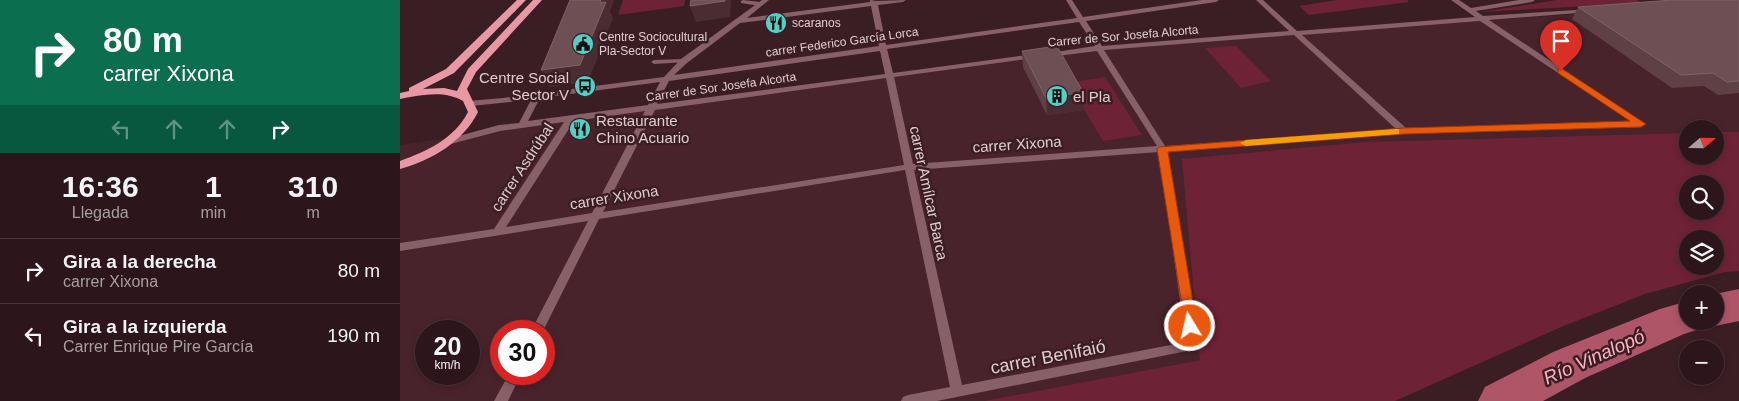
<!DOCTYPE html>
<html lang="es">
<meta charset="utf-8">
<style>
:root{--surface:#2c161b;--page:#382328;--text:#f1f3f6;--muted:#a69fa3;--line:#48353a}
body{margin:0;font-family:Helvetica,sans-serif;background:var(--page);color:var(--text);height:100vh;display:flex;flex-direction:column;font-size:19px;white-space:nowrap}
*{box-sizing:border-box;margin:0}
p{font-size:16px;color:var(--muted)}
.icon{flex:none;width:28px;height:28px;fill:none;stroke:currentColor;stroke-width:2;stroke-linecap:round;stroke-linejoin:round}
.map{position:relative;flex:1;overflow:hidden}
.side{display:flex;flex-direction:column;background:var(--surface);width:400px}
.side>*{flex:none}
.top-card{background:#0b6e4f;color:#fff;overflow:hidden}
.needle{width:32px;rotate:70deg}
.controls{position:absolute;left:1279px;top:120px;display:grid;gap:10px}
.controls a{display:grid;place-items:center;width:45px;height:45px;border-radius:50%;background:var(--surface);box-shadow:0 2px 8px #0003,0 0 0 1px var(--line);font-size:25px}
.speed{position:absolute;left:15px;top:320px;display:flex;gap:10px;font-size:25px;font-weight:700;text-align:center}
.speed>*{display:grid;place-content:center;width:65px;height:65px;border-radius:50%;background:var(--surface);box-shadow:0 2px 8px #0003,0 0 0 1px var(--line);line-height:1}
.speed small{font-size:12px;font-weight:400}
.speed .limit{border:8px solid #d22;background:#fff;color:#111}
.pin{position:absolute;display:grid;place-items:center;width:42px;height:42px;color:#fff;margin:-51px -21px;border-radius:50% 50% 50% 0;rotate:-45deg;box-shadow:0 0 5px #0007}
.pin .icon{rotate:45deg}
.me{position:absolute;width:55px;margin:-28px;rotate:351deg;stroke-linejoin:round;filter:drop-shadow(0 0 4px #0008)}
.turn{display:flex;align-items:center;gap:18px;height:105px;padding:0 20px;font-size:22px}
.turn .icon{width:65px;height:65px;stroke-width:2.5}
.turn b{display:block;font-size:35px;line-height:42px}
.lanes{display:flex;align-items:center;height:48px;padding:0 20px;background:#0003;justify-content:center;gap:25px;direction:ltr}
.lanes .off{opacity:.35}
.eta{display:flex;justify-content:space-evenly;align-items:center;height:85px;text-align:center}
.eta b{font-size:30px;font-weight:700;line-height:35px}
ul{padding:0;list-style:none}
li{display:flex;align-items:center;gap:15px;height:65px;padding:0 20px;border-top:1px solid var(--line)}
li div{flex:1}
li b{display:block;font-size:19px}
li em{font-style:normal}
main{display:flex;flex:1;min-height:0}
.map>svg:first-child{display:block}
.built{fill:#48232b;fill-rule:evenodd}
.green{fill:#6e2236;fill-rule:evenodd}
.lines{fill:none;stroke-linecap:round;stroke-linejoin:round}
.river{fill:#ae5568;fill-rule:evenodd}
.lane{fill:#886067;fill-rule:evenodd}
.street{fill:#886067;fill-rule:evenodd}
.primary{fill:#e897a5;fill-rule:evenodd}
.wall{fill:#5f4045}
.shaded-wall{fill:#4b2c32}
.building{fill:#6d4f54;stroke:#7f6267}
.route{fill:#ea580c;stroke:#983908}
.slow{fill:#f59e0b}
.labels{text-anchor:middle;dominant-baseline:central;stroke-width:5;stroke-linejoin:round;paint-order:stroke}
.far-poi-label{font-size:12px;fill:#e0cccf;stroke:#3b1e24;text-anchor:start}
.far-street-label{font-size:12px;fill:#e0cccf;stroke:#3b1e24}
.poi-label{font-size:15px;fill:#e0cccf;stroke:#3b1e24;text-anchor:start}
.street-label{font-size:15px;fill:#e0cccf;stroke:#3b1e24}
.near-street-label{font-size:18px;fill:#e0cccf;stroke:#3b1e24}
.near-water-label{font-size:19px;font-style:italic;fill:#fdb3bf;stroke:#3b1e24}
</style>
<main>
<section class="side">
<div class="top-card">
<div class="turn"><svg class="icon" aria-label="right" viewBox="0 0 24 24"><path d="M7 20v-9h11M14 6l5 5-5 5"/></svg><div><b>80 m</b>carrer Xixona</div></div>
<div class="lanes"><svg class="icon off" aria-label="left" viewBox="0 0 24 24"><path d="M17 20v-9H6M10 6l-5 5 5 5"/></svg><svg class="icon off" aria-label="ahead" viewBox="0 0 24 24"><path d="M12 20V5M6 11l6-6 6 6"/></svg><svg class="icon off" aria-label="ahead" viewBox="0 0 24 24"><path d="M12 20V5M6 11l6-6 6 6"/></svg><svg class="icon" aria-label="right" viewBox="0 0 24 24"><path d="M7 20v-9h11M14 6l5 5-5 5"/></svg></div>
</div>
<div class="eta">
<div><b>16:36</b><p>Llegada</p></div>
<div><b>1</b><p>min</p></div>
<div><b>310</b><p>m</p></div>
</div>
<ul>
<li><svg class="icon" aria-label="right" viewBox="0 0 24 24"><path d="M7 20v-9h11M14 6l5 5-5 5"/></svg><div><b>Gira a la derecha</b><p>carrer Xixona</p></div><em>80 m</em></li>
<li><svg class="icon" aria-label="left" viewBox="0 0 24 24"><path d="M17 20v-9H6M10 6l-5 5 5 5"/></svg><div><b>Gira a la izquierda</b><p>Carrer Enrique Pire García</p></div><em>190 m</em></li>
</ul>
</section>
<div class="map">
<svg width="1339" height="401" viewBox="0 0 1339 401">
<rect width="100%" height="100%" fill="#3b1e24"/>
<!-- built -->
<path class="built" d="M1339,2V132H1315V129H1288L1287,133L966,142L816,357L584,401H0V145L246,109L680,51ZM26,331H69V374H26ZM101,331H144V374H101Z"/>
<!-- green -->
<path class="green" d="M223,0H285L284,6L218,15Z
M937,0H1007L1009,2L909,15L899,6Z
M1157,0H1237L1243,3L1081,12Z
M836,46L871,81L841,88L805,48Z
M705,77L742,135L703,141L668,83Z
M1315,132H1339V271L1325,272L1245,294L1161,327L995,401H584L800,360L782,159L966,142L1287,133L1288,156H1315ZM1288,184H1315V211H1288ZM1288,239H1315V266H1288Z"/>
<g class="lines">
<!-- river -->
<path class="river" d="M1339,289V321L1315,326L1306,323L1303,328L1284,334L1185,378L1143,401H1078L1085,387L1153,352L1260,309L1288,301V321H1315V294Z"/>
<!-- lane -->
<path class="lane" d="M343,0L360,2L363,4L360,6L341,3V1Z
M289,38L309,39L312,41L309,43L287,41V39Z
M284,59L286,60V62L254,64L251,62L254,60Z"/>
<!-- street -->
<path class="street" d="M362,0H369L347,18L470,2V0L477,1L506,0L503,2L478,5L486,45L677,18L666,0H672L683,17L802,0H819L816,2L686,21L702,46L889,31L856,0H863L897,31L1075,17L1051,0H1059L1071,8L1119,0H1135L1132,2L1076,11L1083,16L1192,9L1194,10L1190,12L1089,20L1245,124L1241,127L1004,134L768,151L799,346L797,349L537,401H501L503,397L508,395L550,387L505,170L199,219L143,331H131L188,221L0,251V243L94,229L164,122L100,131L47,145L44,144L42,142L44,140L99,125L119,123L131,100L71,106L68,105V101L103,98L264,77L281,59ZM471,6L479,46L274,75L287,63L340,23ZM1080,21L1232,122L1006,128L902,35ZM679,22L695,46L649,53L645,55L649,57L697,51L757,146L513,164L494,77L634,58L638,56L634,54L493,73L487,49ZM894,35L996,129L765,146L704,50ZM480,51L485,74L257,104L269,81ZM486,78L504,165L203,212L255,110ZM260,82L248,105L128,121L140,98ZM245,111L192,213L106,227L174,121ZM759,152L786,342L562,385L514,170Z
M109,374H121L108,401H94Z"/>
<!-- primary -->
<path class="primary" d="M117,0H126L54,73L23,89L44,88L57,91L68,69L133,0H142L76,72L67,89L78,112C63,142 32,160 0,169V161C27,151 54,139 68,112L63,101C44,90 21,95 0,99V93L9,91V88L46,69Z"/>
</g>
<!-- wall -->
<path class="wall" d="M1339,0V93L1318,95L1304,86L1272,88L1172,19L1178,7Z
M622,51L683,92V110L647,115L623,67Z"/>
<!-- shaded-wall -->
<path class="shaded-wall" d="M201,0H214L210,11L213,18L188,82L150,87L141,70L200,3Z
M325,0H331L330,17L296,22L290,6Z
M683,92V110L647,115L646,98Z"/>
<!-- building -->
<path class="building" d="M170,0H201L200,3L206,2L180,65L141,70Z
M291,0H325V1L290,6Z
M1272,0H1339V81L1327,82L1313,73L1281,75L1178,7Z
M657,46L683,92L646,98L622,51Z"/>
<!-- route -->
<path class="route" d="M1161,68L1246,124L1241,127L1004,134L768,152L797,326L795,330L790,332L786,330L757,149L759,147L1004,128L1230,121L1158,73V69Z"/>
<!-- slow -->
<path class="slow" d="M996,129H999V134L846,146L840,143L846,140Z"/>
<!-- icons -->
<defs>
<g id="restaurant-disc" transform="scale(1.125)"><circle r="9.5" fill="#56cec4" stroke="#3b1e24"/><path d="M-5-6h1v4h1v-4h1v4h1v-4h1v5L-1.5 .5V6h-2V.5L-5-1ZM5-6V6H3V1.5H1.5Q1.5-4 5-6Z" fill="#111"/></g>
<g id="civic-disc" transform="scale(1.125)"><circle r="9.5" fill="#56cec4" stroke="#3b1e24"/><path d="M-.6-6.5H3V-4.5H.6V-3L4-1V1h2V6H-6V1h2V-1L-.6-3ZM-1.2 2.5V6h2.4V2.5Z" fill="#111"/></g>
<g id="bus-disc" transform="scale(1.125)"><circle r="9.5" fill="#56cec4" stroke="#3b1e24"/><path d="M-5-6H5V4H4V6H2V4H-2V6H-4V4H-5ZM-3.5-4V0h7V-4ZM-3.5 1.2v1.5H-2V1.2ZM2 1.2v1.5H3.5V1.2Z" fill="#111"/></g>
<g id="building-disc" transform="scale(1.125)"><circle r="9.5" fill="#56cec4" stroke="#3b1e24"/><path d="M-4-6H4V6H1V3H-1V6H-4ZM-2.5-4.3h1.7v1.8h-1.7ZM.8-4.3h1.7v1.8H.8ZM-2.5-1h1.7V.8h-1.7ZM.8-1h1.7V.8H.8Z" fill="#111"/></g>
</defs>
<g fill-rule="evenodd">
<use href="#restaurant-disc" x="376" y="23"/>
<use href="#civic-disc" x="183" y="44"/>
<use href="#bus-disc" x="185" y="86"/>
<use href="#building-disc" x="657" y="96"/>
<use href="#restaurant-disc" x="180" y="129"/>
</g>
<g class="labels">
<!-- far-poi labels -->
<g class="far-poi-label">
<text x="392" y="23">scaranos</text>
<text x="199" y="37">Centre Sociocultural<tspan x="199" dy="14">Pla-Sector V</tspan></text>
</g>
<!-- far-street labels -->
<g class="far-street-label">
<text transform="translate(723 36) rotate(-5)">Carrer de Sor Josefa Alcorta</text>
<text transform="translate(442 42) rotate(-8)">carrer Federico García Lorca</text>
<text transform="translate(321 87) rotate(-8)">Carrer de Sor Josefa Alcorta</text>
</g>
<!-- poi labels -->
<g class="poi-label">
<text x="169" y="77" text-anchor="end">Centre Social<tspan x="169" dy="17">Sector V</tspan></text>
<text x="673" y="96">el Pla</text>
<text x="196" y="120">Restaurante<tspan x="196" dy="17">Chino Acuario</tspan></text>
</g>
<!-- street labels -->
<g class="street-label">
<text transform="translate(617 144) rotate(-4)">carrer Xixona</text>
<text transform="translate(122 167) rotate(-57)">carrer Asdrúbal</text>
<text transform="translate(529 193) rotate(78)">carrer Amílcar Barca</text>
<text transform="translate(214 197) rotate(-9)">carrer Xixona</text>
</g>
<!-- near-street labels -->
<g class="near-street-label">
<text transform="translate(648 357) rotate(-11)">carrer Benifaió</text>
</g>
<!-- near-water labels -->
<g class="near-water-label">
<text transform="translate(1194 357) rotate(-24)">Río Vinalopó</text>
</g>
</g>
</svg>
<div class="controls">
<a><svg class="needle" viewBox="-14 -14 28 28"><path d="M0-13l5 13h-10z" fill="#e53935"/><path d="M0 13l5-13h-10z" fill="#a69fa3"/></svg></a>
<a><svg class="icon" aria-label="search" viewBox="0 0 24 24"><circle cx="10" cy="10" r="6"/><path d="M15 15l6 6"/></svg></a>
<a><svg class="icon" aria-label="layers" viewBox="0 0 24 24"><path d="M12 4l9 5-9 5-9-5zM3 14l9 5 9-5"/></svg></a>
<a>+</a>
<a>−</a>
</div>
<div class="speed"><div>20<small>km/h</small></div><div class="limit">30</div></div>
<div class="pin" style="left:1161px;top:71px;background:#d93025"><svg class="icon" aria-label="arrive" viewBox="0 0 24 24"><path d="M6 21V4h12l-3 4 3 4H6"/></svg></div>
<svg class="me" style="left:790px;top:326px" viewBox="-20 -20 40 40"><circle r="17" fill="#ea580c" stroke="#fff" stroke-width="3"/><path d="M0-11L8 9 0 5-8 9z" fill="#fff"/></svg>
</div>
</main>
